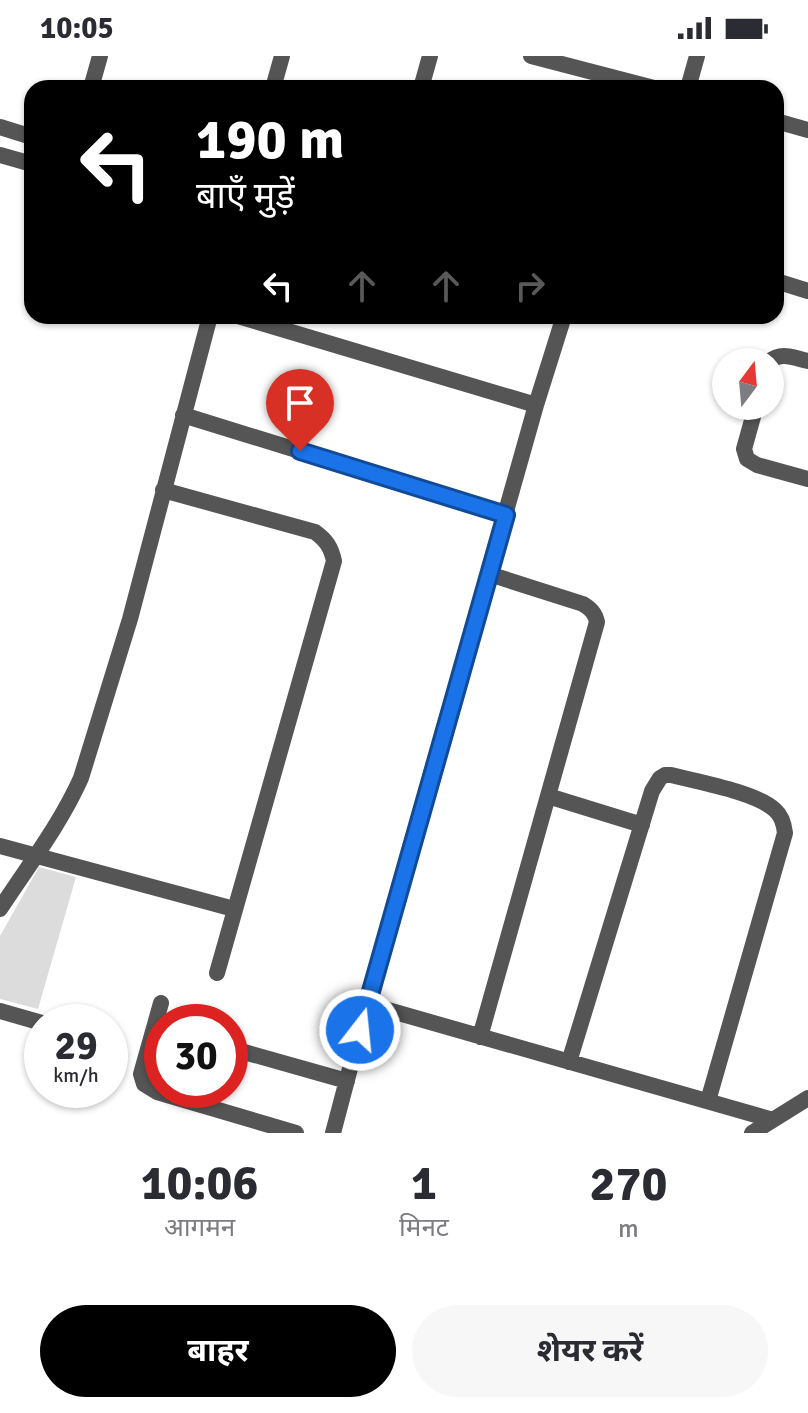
<!DOCTYPE html>
<html lang="hi">
<meta charset="utf-8">
<style>
:root{--surface:#fff;--page:#f7f7f7;--text:#2b2b33;--muted:#7c7c81;--accent:#000}
body{margin:0;font-family:Signika,"Noto Sans Devanagari",sans-serif;background:var(--page);color:var(--text);height:100vh;display:flex;flex-direction:column;font-size:30px;white-space:nowrap}
*{box-sizing:border-box;margin:0}
p{font-size:26px;color:var(--muted)}
.icon{flex:none;width:44px;height:44px;fill:none;stroke:currentColor;stroke-width:2;stroke-linecap:round;stroke-linejoin:round}
.map{position:relative;height:1077px;overflow:hidden}
.sheet{display:flex;flex-direction:column;background:var(--surface);flex:1}
.sheet>*{flex:none}
.hud{position:absolute;left:24px;top:24px;width:760px;height:244px;border-radius:24px;box-shadow:0 2px 6px #0004;background:#000;color:#fff;overflow:hidden}
.needle{width:52px;rotate:16deg}
.buttons{position:absolute;left:712px;top:292px;display:grid;gap:16px}
.buttons a{display:grid;place-items:center;width:72px;height:72px;border-radius:50%;background:var(--surface);box-shadow:0 2px 6px #0004;font-size:40px}
.speed{position:absolute;left:24px;top:948px;display:flex;gap:16px;font-size:40px;font-weight:700;text-align:center}
.speed>*{display:grid;place-content:center;width:104px;height:104px;border-radius:50%;background:var(--surface);box-shadow:0 2px 6px #0004;line-height:1}
.speed small{font-size:20px;font-weight:400}
.speed .limit{border:12px solid #d22;background:#fff;color:#111}
.pin{position:absolute;display:grid;place-items:center;width:68px;height:68px;color:#fff;margin:-82px -34px;border-radius:50% 50% 50% 0;rotate:-45deg;box-shadow:0 0 8px #0007}
.pin .icon{rotate:45deg}
.me{position:absolute;width:88px;margin:-44px;rotate:16deg;stroke-linejoin:round;filter:drop-shadow(0 0 6px #0008)}
.turn{display:flex;align-items:center;gap:28px;height:168px;padding:0 40px;font-size:36px}
.turn .icon{width:104px;height:104px;stroke-width:2.5}
.turn b{display:block;font-size:56px;line-height:68px}
.lanes{display:flex;align-items:center;height:76px;padding:0 40px;background:#0003;justify-content:center;gap:40px;direction:ltr}
.lanes .off{opacity:.35}
.eta{display:flex;justify-content:space-evenly;align-items:center;height:136px;text-align:center}
.eta b{font-size:48px;font-weight:700;line-height:56px}
.primary-button{display:flex;gap:16px;margin-top:auto;padding:16px 40px}
.primary-button a{flex:1;height:92px;border-radius:48px;background:var(--accent);color:#fff;font-size:32px;font-weight:700;line-height:92px;text-align:center}
.primary-button a+a{background:var(--page);color:var(--text)}
.status{display:flex;justify-content:space-between;align-items:center;height:56px;padding:0 40px;background:var(--surface);direction:ltr}
.status svg{height:22px;fill:currentColor}
.map>svg:first-child{display:block}
.green{fill:#dcdcdc}
.lines{fill:none;stroke-linecap:round;stroke-linejoin:round}
.minor{stroke:#555;stroke-width:16}
.route-casing{stroke:#114b97;stroke-width:20}
.route{stroke:#1a73e8;stroke-width:14}
</style>
<div class="status"><b>10:05</b><svg viewBox="0 0 49 12"><path d="M0 12V9h3v3zM5 12V6h3v6zM10 12V3h3v9zM15 12V0h3v12zM26 1h20v11H26zM47 4h2v5h-2z"/></svg></div>
<div class="map">
<svg width="808" height="1077" viewBox="0 0 808 1077">
<rect width="100%" height="100%" fill="#fff"/>
<!-- green -->
<path class="green" d="M39,811L76,821L38,953L0,943V880Z"/>
<g class="lines">
<!-- minor -->
<path class="minor" d="M531,0L654,32
M91,32L100,0
M273,32L282,0
M421,32L430,0
M688,32L697,0
M776,65L808,74
M0,71L32,81
M0,99L32,108
M776,225L808,235
M238,260L536,349L367,948L773,1064
M769,306C781,295 794,302 808,305
M536,349L564,260
M756,350L744,393L747,403L757,409L808,423
M183,359L506,459
M163,434L315,476C326,484 331,491 334,505L217,917
M548,740L642,769
M0,790L234,853
M0,853C28,810 60,769 81,722L130,563L210,260
M161,947L141,1018L144,1028L157,1036L296,1077
M0,955L42,967
M480,981L597,566C595,557 591,553 583,548L489,518
M230,992L347,1025
M569,1006L652,735L660,722L665,719H671C698,726 756,736 775,754C782,760 784,768 785,777L708,1045
M333,1077L367,948
M752,1077L808,1042"/>
</g>
<g class="lines">
<!-- route casing -->
<g class="route-casing">
<path id="route" d="M300,395L506,459L360,974"/>
</g>
<!-- route -->
<use href="#route" class="route"/>
</g>
</svg>
<div class="buttons">
<a><svg class="needle" viewBox="-14 -14 28 28"><path d="M0-13l5 13h-10z" fill="#e53935"/><path d="M0 13l5-13h-10z" fill="#7c7c81"/></svg></a>
</div>
<div class="speed"><div>29<small>km/h</small></div><div class="limit">30</div></div>
<div class="pin" style="left:300px;top:395px;background:#d93025"><svg class="icon" aria-label="arrive" viewBox="0 0 24 24"><path d="M6 21V4h12l-3 4 3 4H6"/></svg></div>
<svg class="me" style="left:360px;top:974px" viewBox="-20 -20 40 40"><circle r="17" fill="#1a73e8" stroke="#fff" stroke-width="3"/><path d="M0-11L8 9 0 5-8 9z" fill="#fff"/></svg>
<div class="hud">
<div class="turn"><svg class="icon" aria-label="left" viewBox="0 0 24 24"><path d="M17 20v-9H6M10 6l-5 5 5 5"/></svg><div><b>190 m</b>बाएँ मुड़ें</div></div>
<div class="lanes"><svg class="icon" aria-label="left" viewBox="0 0 24 24"><path d="M17 20v-9H6M10 6l-5 5 5 5"/></svg><svg class="icon off" aria-label="ahead" viewBox="0 0 24 24"><path d="M12 20V5M6 11l6-6 6 6"/></svg><svg class="icon off" aria-label="ahead" viewBox="0 0 24 24"><path d="M12 20V5M6 11l6-6 6 6"/></svg><svg class="icon off" aria-label="right" viewBox="0 0 24 24"><path d="M7 20v-9h11M14 6l5 5-5 5"/></svg></div>
</div>
</div>
<section class="sheet">
<div class="eta">
<div><b>10:06</b><p>आगमन</p></div>
<div><b>1</b><p>मिनट</p></div>
<div><b>270</b><p>m</p></div>
</div>
<div class="primary-button"><a>बाहर</a><a>शेयर करें</a></div>
</section>
